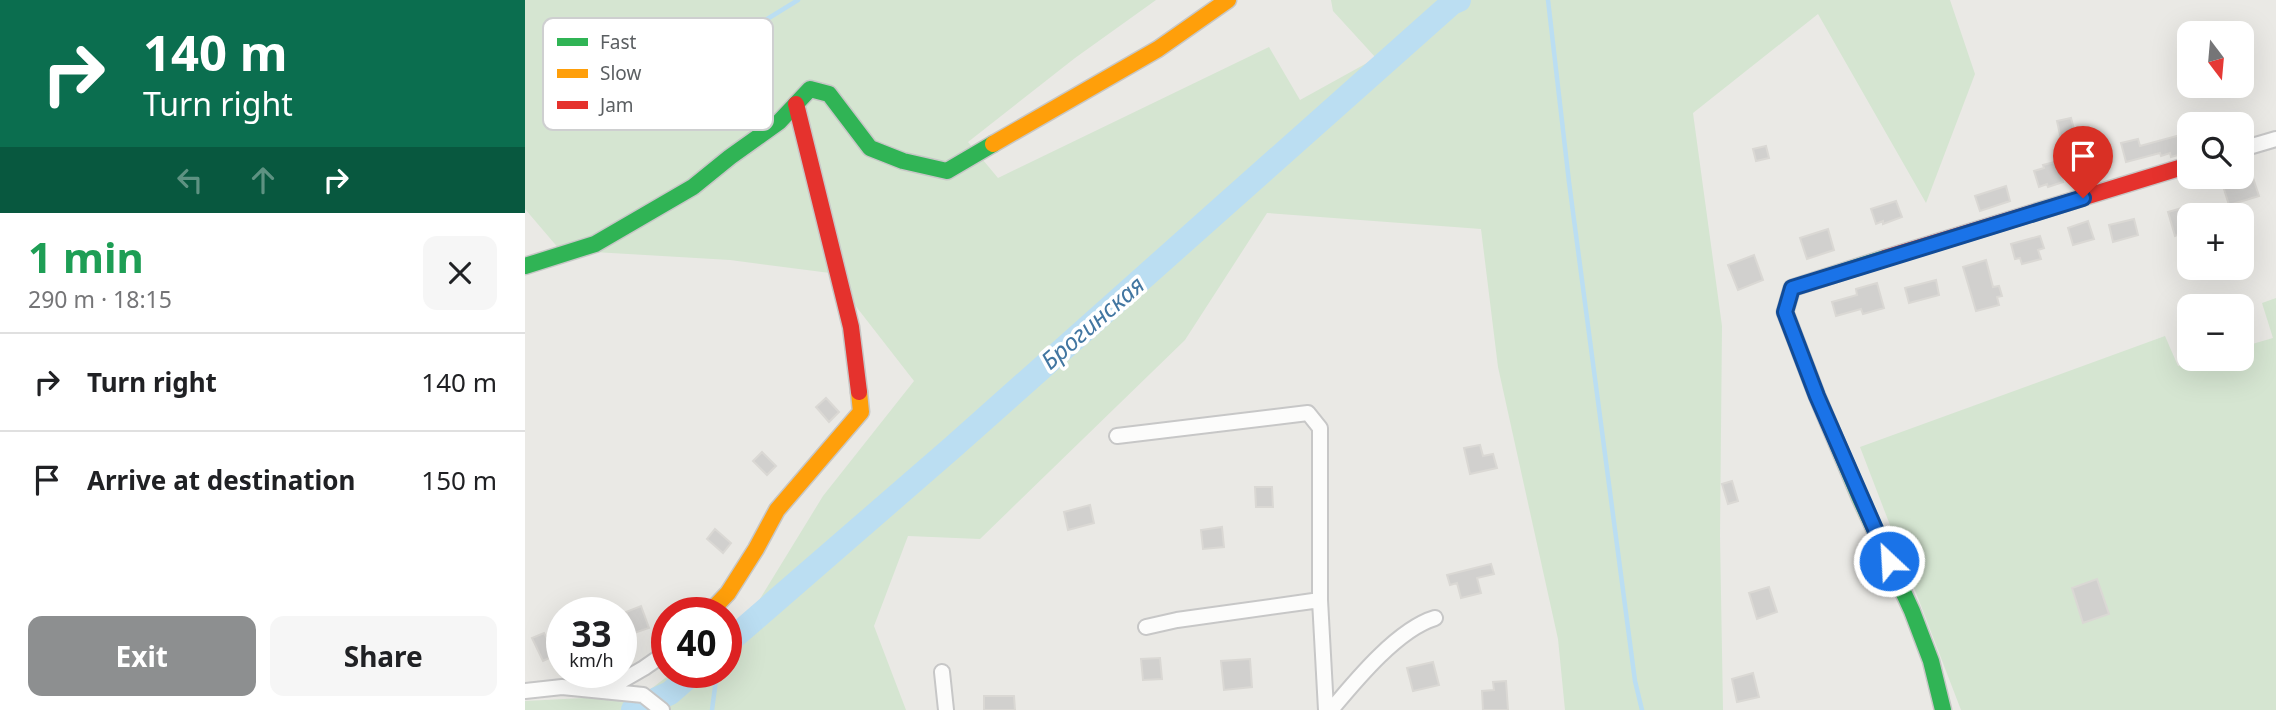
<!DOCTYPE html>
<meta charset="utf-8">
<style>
:root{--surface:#fff;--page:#f6f6f6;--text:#202124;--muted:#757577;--line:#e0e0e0;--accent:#8d8f90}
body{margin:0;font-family:"Noto Sans",sans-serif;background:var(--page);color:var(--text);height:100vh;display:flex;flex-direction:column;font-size:26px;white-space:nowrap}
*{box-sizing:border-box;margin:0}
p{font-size:23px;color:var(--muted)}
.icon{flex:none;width:38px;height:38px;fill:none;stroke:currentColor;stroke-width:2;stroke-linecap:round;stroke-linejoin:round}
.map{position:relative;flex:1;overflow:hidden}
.details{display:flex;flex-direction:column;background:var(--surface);width:525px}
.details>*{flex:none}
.banner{background:#0b6e4f;color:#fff;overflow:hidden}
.needle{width:46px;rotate:164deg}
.tools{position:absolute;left:1652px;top:21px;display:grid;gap:14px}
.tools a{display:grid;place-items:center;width:77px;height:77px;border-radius:14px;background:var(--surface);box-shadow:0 7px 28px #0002;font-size:35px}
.speed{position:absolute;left:21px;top:597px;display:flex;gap:14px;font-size:35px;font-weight:700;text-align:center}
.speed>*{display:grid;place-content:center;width:91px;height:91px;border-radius:50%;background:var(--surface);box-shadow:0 7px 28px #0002;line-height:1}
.speed small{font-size:18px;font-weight:400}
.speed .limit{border:10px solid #d22;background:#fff;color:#111}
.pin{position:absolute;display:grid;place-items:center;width:60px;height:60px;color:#fff;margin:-72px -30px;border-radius:50% 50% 50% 0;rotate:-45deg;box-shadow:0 0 7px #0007}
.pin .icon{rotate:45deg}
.me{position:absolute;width:77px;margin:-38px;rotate:335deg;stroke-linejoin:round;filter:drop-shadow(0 0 5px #0008)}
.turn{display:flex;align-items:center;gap:24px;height:147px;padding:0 28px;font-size:32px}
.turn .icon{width:91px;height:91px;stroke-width:2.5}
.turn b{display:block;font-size:49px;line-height:60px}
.lanes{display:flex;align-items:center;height:66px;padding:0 28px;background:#0003;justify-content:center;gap:35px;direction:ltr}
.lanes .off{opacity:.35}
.round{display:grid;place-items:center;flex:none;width:74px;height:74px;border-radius:14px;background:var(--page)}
.summary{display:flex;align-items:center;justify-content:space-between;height:119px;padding:0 28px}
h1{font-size:42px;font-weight:700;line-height:52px;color:#1e9e55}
.cta{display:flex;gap:14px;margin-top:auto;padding:14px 28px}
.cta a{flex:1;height:80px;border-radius:14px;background:var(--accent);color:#fff;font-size:28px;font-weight:700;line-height:80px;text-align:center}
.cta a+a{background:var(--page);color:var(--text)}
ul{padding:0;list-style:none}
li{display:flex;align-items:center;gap:21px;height:98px;padding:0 28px;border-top:2px solid var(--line)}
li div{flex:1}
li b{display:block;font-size:26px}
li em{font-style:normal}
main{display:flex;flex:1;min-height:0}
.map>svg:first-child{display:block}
.green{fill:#d5e5d1}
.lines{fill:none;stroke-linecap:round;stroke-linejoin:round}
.stream{stroke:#bbdef2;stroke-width:4.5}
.river{stroke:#bbdef2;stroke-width:24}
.building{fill:#d1d0ce;stroke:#dad8d4;stroke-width:2}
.street-casing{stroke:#c7c7c7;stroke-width:18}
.fast-casing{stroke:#c7c7c6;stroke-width:19}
.slow-casing{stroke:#c7c7c6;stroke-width:19}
.jam-casing{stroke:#c7c7c6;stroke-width:19}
.street{stroke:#fcfcfb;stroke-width:14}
.fast{stroke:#30b455;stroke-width:16}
.slow{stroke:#ff9f0a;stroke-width:16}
.jam{stroke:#e5322d;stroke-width:16}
.route-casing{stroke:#114b97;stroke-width:18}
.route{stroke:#1a73e8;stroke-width:12}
.labels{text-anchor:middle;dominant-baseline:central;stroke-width:7;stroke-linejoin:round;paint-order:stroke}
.water-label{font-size:24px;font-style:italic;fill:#4276a1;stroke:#fff}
.key{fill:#fff;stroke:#cecfd0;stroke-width:2}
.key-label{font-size:19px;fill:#5b5f62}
</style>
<main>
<section class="details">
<div class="banner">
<div class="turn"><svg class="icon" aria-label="right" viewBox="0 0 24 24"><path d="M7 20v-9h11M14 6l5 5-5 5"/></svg><div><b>140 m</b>Turn right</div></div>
<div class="lanes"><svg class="icon off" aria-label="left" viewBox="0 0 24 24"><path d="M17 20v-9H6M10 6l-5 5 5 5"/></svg><svg class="icon off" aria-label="ahead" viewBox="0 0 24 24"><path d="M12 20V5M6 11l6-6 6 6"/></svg><svg class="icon" aria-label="right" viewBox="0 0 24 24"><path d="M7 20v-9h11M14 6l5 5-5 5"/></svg></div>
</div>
<div class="summary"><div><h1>1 min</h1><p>290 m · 18:15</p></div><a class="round"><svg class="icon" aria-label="close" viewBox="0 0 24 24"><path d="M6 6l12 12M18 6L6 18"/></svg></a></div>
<ul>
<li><svg class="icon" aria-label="right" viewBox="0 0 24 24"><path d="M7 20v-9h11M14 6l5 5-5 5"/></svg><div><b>Turn right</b></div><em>140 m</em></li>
<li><svg class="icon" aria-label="arrive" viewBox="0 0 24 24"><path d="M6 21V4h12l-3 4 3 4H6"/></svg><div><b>Arrive at destination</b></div><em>150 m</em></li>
</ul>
<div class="cta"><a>Exit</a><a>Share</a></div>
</section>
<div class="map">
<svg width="1751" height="710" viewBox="0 0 1751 710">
<rect width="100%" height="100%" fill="#eae9e5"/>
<!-- green -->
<path class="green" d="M0,0H631L550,58L443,142L473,178L744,47L775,100L851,58L808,11L806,0H1425L1450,74L1401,203L1293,14L1168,113L1197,326L1195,536L1198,710H1040L1033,639L973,367L956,229L742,213L660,340L455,539L383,536L349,626L381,710H0V701L118,695L148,672H201V632L225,615L298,496L389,381L305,273L205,260L35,250L0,209Z
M1751,298V710H1436L1335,447L1640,336L1653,366L1679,359H1717V347L1748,338L1737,303Z"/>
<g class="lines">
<!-- stream -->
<path class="stream" d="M1023,0L1044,182L1110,681L1117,710
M108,102L273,0
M187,710L192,672"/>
<!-- river -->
<path class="river" d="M201,644L428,447L927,3L934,0
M108,710L145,693L169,672"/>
</g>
<!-- building -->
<path class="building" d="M1546,118L1552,141L1537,144L1532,121Z
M1659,134L1664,152L1646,157L1645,153L1636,156L1635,153L1601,162L1596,143L1613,139L1615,146Z
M1241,146L1244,158L1231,161L1228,149Z
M1537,160L1540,173L1536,174L1538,182L1523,187L1522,184L1514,187L1509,171L1519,168L1518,165Z
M1712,177H1716L1717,181L1728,178L1734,196L1704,205L1698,186L1703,185L1702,179Z
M1481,186L1485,201L1455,211L1450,196Z
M1371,201L1377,217L1358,224V221L1351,224L1346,209Z
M1664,206V231L1650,236L1643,212Z
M1609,219L1613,235L1588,242L1584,225Z
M1563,221L1569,239L1548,245L1543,228Z
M1303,229L1309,250L1282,259L1275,238Z
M1515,236L1519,248L1513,250L1516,259L1497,264L1495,258L1490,259L1486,244Z
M1229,255L1238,280L1213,290L1203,265Z
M1461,260L1468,287L1474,286L1477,296L1472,297L1474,305L1451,311L1438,267Z
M1411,280L1414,295L1384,303L1380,288Z
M1352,283L1359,308L1338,314L1336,309L1311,316L1307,302L1332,295L1331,289Z
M301,398L314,412L304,422L291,407Z
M955,445L958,456L968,454L972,468L945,474L939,448Z
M237,452L251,466L242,475L228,461Z
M1207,481L1213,501L1203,504L1197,484Z
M730,487H747L748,507H731Z
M565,505L569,523L543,530L539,512Z
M697,527L699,547L678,549L676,530Z
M190,529L206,543L198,553L182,539Z
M966,564L969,574L952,578L956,593L936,598L932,583L925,585L922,575Z
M1572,579L1584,614L1558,623L1547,588Z
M1244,587L1252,612L1232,619L1224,593Z
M116,606L124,628L109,633L101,612Z
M19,633L31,655L18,661L7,638Z
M635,658L637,679L618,680L616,659Z
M725,659L727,687L699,690L696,661Z
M908,662L914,685L888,691L882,668Z
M1228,673L1234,697L1212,702L1207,679Z
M981,681L983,710H958L957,691L969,690L968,682Z
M459,696H489L490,710H459Z"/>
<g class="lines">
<!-- street casing -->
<g class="street-casing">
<path id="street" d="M1717,149L1751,139
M592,436L783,413L795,428V600L801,710
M621,627L652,620L795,600
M417,672L421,710
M81,690L119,668L142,652
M0,691L37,687L118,695L137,710
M806,710C831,680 873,629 910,618"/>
</g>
<!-- fast casing -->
<g class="fast-casing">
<path id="fast" d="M1360,258L1267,288L1260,312L1292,396L1335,498L1387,611L1406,661L1418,710
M0,266L70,244L168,187L205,157L254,122L285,89L304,94L345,148L378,161L422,171L468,144"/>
</g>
<!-- slow casing -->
<g class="slow-casing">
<path id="slow" d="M468,144L633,49L703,0
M185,612L203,593L231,549L252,510L336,412L334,392"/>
</g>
<!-- jam casing -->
<g class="jam-casing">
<path id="jam" d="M271,104L326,327L334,392
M1360,258L1664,165"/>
</g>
<!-- street -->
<use href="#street" class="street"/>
<!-- fast -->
<use href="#fast" class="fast"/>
<!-- slow -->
<use href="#slow" class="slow"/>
<!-- jam -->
<use href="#jam" class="jam"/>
</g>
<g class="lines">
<!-- route casing -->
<g class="route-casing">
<path id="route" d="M1364,561L1292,396L1260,312L1267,288L1558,198"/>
</g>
<!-- route -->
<use href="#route" class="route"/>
</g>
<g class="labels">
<!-- water labels -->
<g class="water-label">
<text transform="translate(567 322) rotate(-41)">Брогинская</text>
</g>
</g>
<!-- legend -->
<rect x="18" y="18" width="230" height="112" rx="10" class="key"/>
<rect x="32" y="38" width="31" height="8" fill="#30b455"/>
<rect x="32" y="69" width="31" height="9" fill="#ff9f0a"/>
<rect x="32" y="101" width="31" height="8" fill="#e5322d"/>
<g class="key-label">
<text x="75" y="49">Fast</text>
<text x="75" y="80">Slow</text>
<text x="75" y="112">Jam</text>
</g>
</svg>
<div class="tools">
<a><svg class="needle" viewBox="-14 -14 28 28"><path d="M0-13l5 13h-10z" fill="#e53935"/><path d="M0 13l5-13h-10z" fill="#757577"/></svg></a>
<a><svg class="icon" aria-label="search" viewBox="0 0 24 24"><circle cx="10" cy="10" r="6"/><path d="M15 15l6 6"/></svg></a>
<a>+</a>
<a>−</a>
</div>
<div class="speed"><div>33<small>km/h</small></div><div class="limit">40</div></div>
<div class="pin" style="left:1558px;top:198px;background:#d93025"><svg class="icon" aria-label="arrive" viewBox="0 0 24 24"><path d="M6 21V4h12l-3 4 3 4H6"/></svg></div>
<svg class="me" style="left:1364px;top:561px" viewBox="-20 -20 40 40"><circle r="17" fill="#1a73e8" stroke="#fff" stroke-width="3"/><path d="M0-11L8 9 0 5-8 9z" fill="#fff"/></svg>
</div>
</main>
